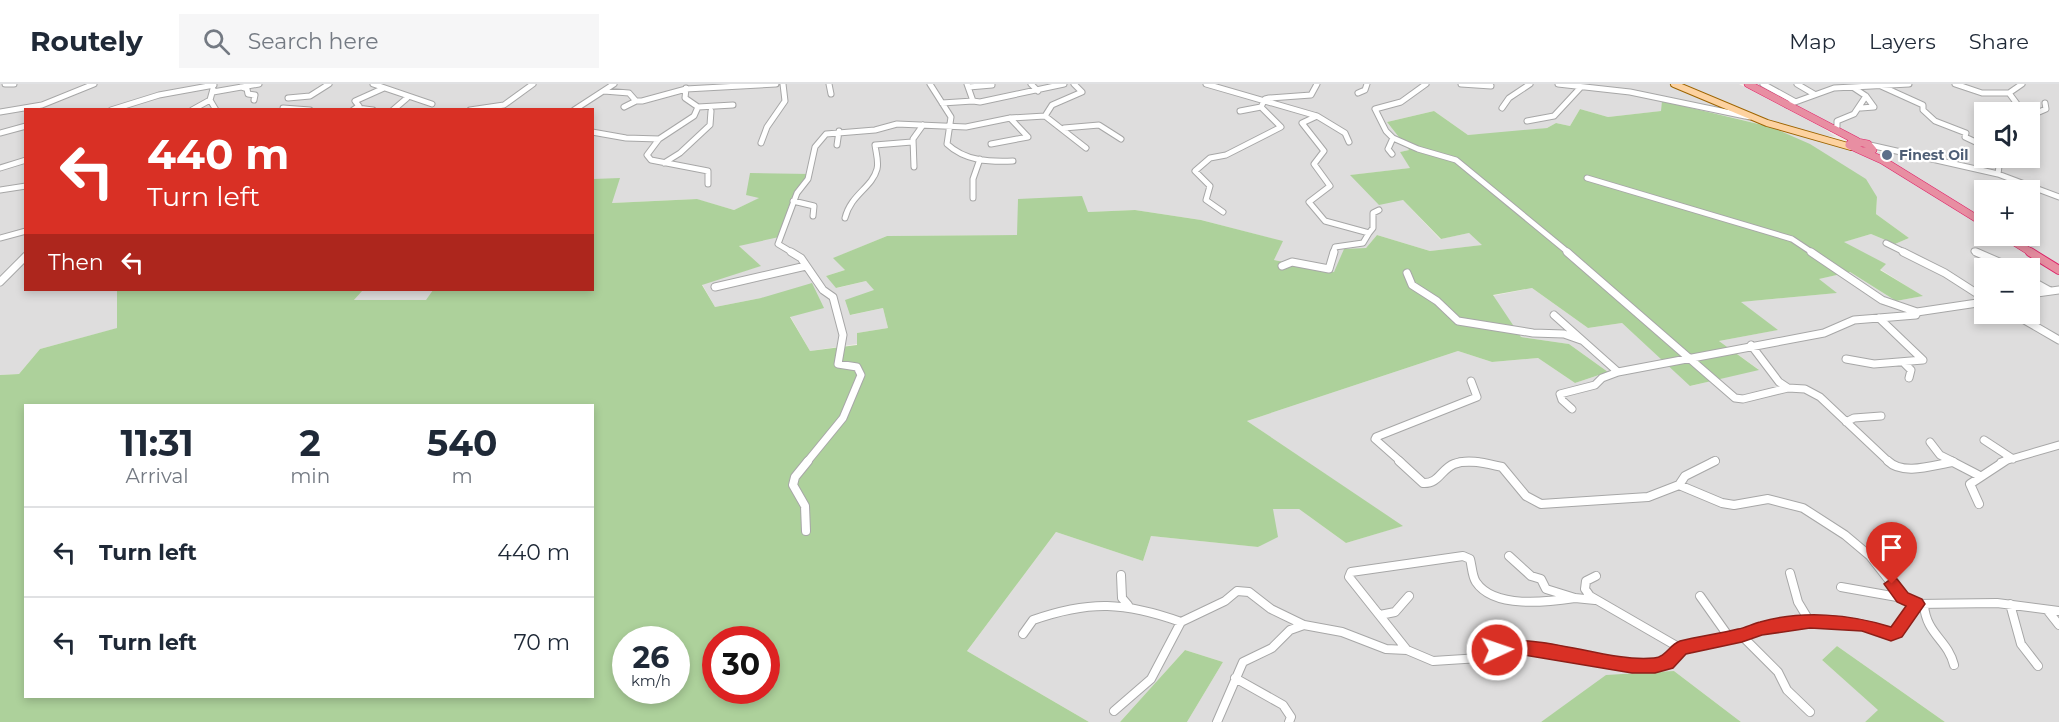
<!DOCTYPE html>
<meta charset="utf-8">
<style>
:root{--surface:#fff;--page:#f6f6f7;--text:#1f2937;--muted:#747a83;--line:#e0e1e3}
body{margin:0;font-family:Montserrat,sans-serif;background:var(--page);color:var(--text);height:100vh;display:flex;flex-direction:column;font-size:22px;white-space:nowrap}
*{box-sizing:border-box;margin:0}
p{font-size:20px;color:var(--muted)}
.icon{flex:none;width:33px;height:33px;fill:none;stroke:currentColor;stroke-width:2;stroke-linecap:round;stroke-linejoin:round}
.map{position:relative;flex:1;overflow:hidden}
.sheet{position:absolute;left:24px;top:320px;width:570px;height:294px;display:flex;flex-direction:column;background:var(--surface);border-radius:0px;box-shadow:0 3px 9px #0003}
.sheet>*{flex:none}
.top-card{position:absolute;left:24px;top:24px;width:570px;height:183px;border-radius:0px;box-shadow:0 3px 9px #0003;background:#d93025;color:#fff;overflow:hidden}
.fabs{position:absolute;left:1974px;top:18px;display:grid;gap:12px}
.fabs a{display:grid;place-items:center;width:66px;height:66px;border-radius:0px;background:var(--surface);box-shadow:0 3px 9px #0003;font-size:30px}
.speed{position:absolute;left:612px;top:542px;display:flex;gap:12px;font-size:30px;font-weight:700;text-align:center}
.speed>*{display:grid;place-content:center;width:78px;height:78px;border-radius:50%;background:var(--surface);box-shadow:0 3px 9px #0003;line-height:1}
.speed small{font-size:15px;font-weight:400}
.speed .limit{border:9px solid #d22;background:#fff;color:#111}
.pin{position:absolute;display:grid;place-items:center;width:51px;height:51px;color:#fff;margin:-62px -26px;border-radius:50% 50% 50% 0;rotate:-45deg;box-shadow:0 0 6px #0007}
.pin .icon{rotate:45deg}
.me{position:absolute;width:66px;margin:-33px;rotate:87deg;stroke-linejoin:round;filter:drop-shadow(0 0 4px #0008)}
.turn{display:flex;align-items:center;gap:21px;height:126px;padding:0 24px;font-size:27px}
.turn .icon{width:78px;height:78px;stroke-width:2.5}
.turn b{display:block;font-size:42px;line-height:51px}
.then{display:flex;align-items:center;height:57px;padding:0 24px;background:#0003;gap:12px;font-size:22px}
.eta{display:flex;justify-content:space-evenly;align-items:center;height:102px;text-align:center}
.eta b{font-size:36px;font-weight:700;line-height:42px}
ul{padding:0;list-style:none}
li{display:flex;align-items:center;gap:18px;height:90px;padding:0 24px;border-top:2px solid var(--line)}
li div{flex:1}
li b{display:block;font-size:22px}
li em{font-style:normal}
header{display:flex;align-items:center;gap:36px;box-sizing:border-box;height:84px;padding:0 30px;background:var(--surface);border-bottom:2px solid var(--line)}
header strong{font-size:28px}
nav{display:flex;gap:33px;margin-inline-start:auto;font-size:21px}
.search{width:420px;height:54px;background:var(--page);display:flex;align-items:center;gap:15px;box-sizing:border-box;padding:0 21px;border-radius:0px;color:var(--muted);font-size:22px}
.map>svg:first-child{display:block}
.residential{fill:#dedddd;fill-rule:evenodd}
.forest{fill:#add19b;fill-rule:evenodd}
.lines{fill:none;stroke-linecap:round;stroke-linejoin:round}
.minor-far2-casing{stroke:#a7a7a7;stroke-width:7}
.minor-far1-casing{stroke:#a7a7a7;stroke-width:9}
.minor-casing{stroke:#a7a7a7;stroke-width:10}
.major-casing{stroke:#9d6400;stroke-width:8}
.highway-far1-casing{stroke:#de256a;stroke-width:8}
.highway-casing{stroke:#de256a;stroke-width:10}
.minor-far2{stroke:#fff;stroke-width:5}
.minor-far1{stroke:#fff;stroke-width:7}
.minor{stroke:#fff;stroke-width:8}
.major{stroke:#fdd2a0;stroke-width:6}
.highway-far1{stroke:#e88ea2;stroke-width:7}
.highway{stroke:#e88ea2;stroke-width:8}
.route{fill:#d93025;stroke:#8d1f18;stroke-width:1.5}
.service-dot{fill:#5c6f8a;stroke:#fff;stroke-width:2}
.labels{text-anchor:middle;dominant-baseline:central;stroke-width:4.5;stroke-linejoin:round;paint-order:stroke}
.far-service-label{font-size:14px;font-weight:bold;fill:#4e5e75;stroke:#fff;text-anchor:start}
</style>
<header>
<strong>Routely</strong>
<div class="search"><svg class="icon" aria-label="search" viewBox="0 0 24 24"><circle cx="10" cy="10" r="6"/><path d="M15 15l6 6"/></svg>Search here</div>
<nav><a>Map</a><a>Layers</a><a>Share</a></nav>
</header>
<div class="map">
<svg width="2059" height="638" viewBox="0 0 2059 638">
<rect width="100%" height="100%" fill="#f1ede7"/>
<!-- residential -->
<path class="residential" d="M0,0H1739L1823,44L1836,53L1820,51L1878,77L1984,142V152H2000L2059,188V638H1945L1837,562L1822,576L1879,626L1865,638H1741L1674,587L1567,620L1541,638H1187L1223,578L1185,566L1120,638H1089L967,567L1056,448L1143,477L1151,452L1259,463L1273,425H1299L1346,459L1402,442L1247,337L1458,267L1492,278L1538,274L1575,299L1608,288L1569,260L1521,253L1492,212L1532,204L1588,244L1622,239L1691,302L1758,285L1719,257L1777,246L1740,218L1836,209L1818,195L1850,188L1896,217L1922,212L1880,185L1885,180L1843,158L1871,150L1895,160L1909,154L1876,130L1877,113L1772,43L1662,17V27L1608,33L1580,25L1570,42L1556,39L1547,44L1505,49L1468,51L1434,27L1387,38L1409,66L1400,68L1411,84L1351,91L1403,116L1440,155L1469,149L1483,161L1430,167L1377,151L1366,164L1334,188L1274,176L1282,157L1201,136L1135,126L1088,128L1017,151L887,152L834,174L845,186L826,192L837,204L866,197L875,206L851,231L883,224L888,244L857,249V260L810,267L790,232L761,214L715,223L702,200L760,182L739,162L785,138L789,122L797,107L760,114L734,126L696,115L612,119L593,95L592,26H26V206H122L117,207L118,244L40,265L19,290L0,291ZM1984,184H2030V230H1984Z
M1750,0H2059V184L2007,152H2030V106H1984V137L1882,76L1876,68H1895L1846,50ZM1984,28H2030V74H1984Z
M363,206H433L427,216H354Z"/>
<!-- forest -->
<path class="forest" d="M1662,17L1771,43L1810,60L1866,95L1877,113L1876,130L1909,154L1895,160L1871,150L1844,158L1886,180L1880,186L1923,212L1896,217L1850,188L1819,195L1837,209L1741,218L1778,246L1719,257L1759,286L1690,302L1622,239L1588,244L1532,204L1493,211L1521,253L1569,260L1608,288L1575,299L1538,274L1492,278L1458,267L1247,337L1403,442L1346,459L1299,425H1273L1278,453L1258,463L1151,452L1143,477L1056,448L967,567L1089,638H0V291L19,290L40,265L117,244V206H363L354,216H426L433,206H592L593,95L620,94L612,119L697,115L734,126L759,114L746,111L750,89L810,90L789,122L779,153L739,162L761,182L702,201L715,223L761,214L812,199L824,224L790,233L810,267L857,261V249L888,244L883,224L850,231L845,216L874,206L866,197L836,204L826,192L845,186L833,174L887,152L1017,151L1018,115L1082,112L1088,128L1135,126L1201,136L1283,157L1274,176L1334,188L1344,165L1366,164L1377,151L1430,167L1482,161L1469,149L1441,155L1403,116L1379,121L1350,91L1410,84L1400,68L1409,66L1387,38L1434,27L1468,51L1547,44L1556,39L1570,42L1580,25L1608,33L1661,27ZM26,321H592V612H26ZM626,555H676V606H626ZM716,555H766V606H716Z
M1837,562L1945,638H1865L1878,626L1822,576Z
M1185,566L1223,578L1187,638H1120Z
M1674,587L1741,638H1541L1606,591Z"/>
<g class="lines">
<!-- minor-far2 casing -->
<g class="minor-far2-casing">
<path id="minor-far2" d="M5,0H14
M373,0L432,20
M829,0L831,10
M930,0L951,33L947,60C965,77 989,78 1013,77
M967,0L973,17L980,18L1064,0
M1031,0L1038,7
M1206,0L1317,32L1302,39L1324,67L1314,80L1330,102L1309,118L1325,137L1369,149L1373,144V129L1379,126
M1461,0L1491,2
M1558,0L1630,8L1750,33
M1763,0L1794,17
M1797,0L1814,10
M1955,0L1982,9H2009
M2022,0L2009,9L2023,28
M1881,2L1923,21V26L1935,37L1966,49L1965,53L1984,62
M241,3L247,5L248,10L255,11L254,16
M969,3L992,1
M686,4L685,14L698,23L733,21
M213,5L210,16L216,26
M604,7L629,9L636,17H642L686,5L776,0
M213,8L259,0
M1358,9L1365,6L1367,0
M288,14L310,12L329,0
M942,19L973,17
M1787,21L1834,4L1909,0
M624,23L636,17
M283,24L310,26
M357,24L373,26
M1502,24L1509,14L1530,0
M1861,24L1874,23L1866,12
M111,26L159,11L214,1
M192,26L210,16
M353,26L359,22L355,17L384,4
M393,26L407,14
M470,26L504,21L533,0
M574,26L614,0
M1240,27L1261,23L1265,15L1269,14L1311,11L1317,0
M0,28L42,21L94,0
M1045,32L1052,21L1082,8L1074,0
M1317,32L1345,49L1349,58
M1527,37L1554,32L1580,4
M2030,41L2032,31L2046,25L2045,19
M1064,44L1099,41L1121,55
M1832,44L1837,43V37L1854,30L1866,12L1854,4
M592,48L626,54L659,55L694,32L698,23
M0,49L26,42
M1393,54L1418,65L1456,76L1569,169
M659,55L647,71L651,76L708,87V100
M761,59L767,43L785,17L783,0
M991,60L1028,53L1010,34
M837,61L839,47
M1870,61L1998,90L2059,113
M1392,70L1388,65L1393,54L1386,47L1375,25L1401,18L1426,0
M664,79L680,69L710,41L711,27
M914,83L913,55L923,41
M0,84L26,76
M1998,90L2000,74
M1587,94L1792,155L1813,169
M0,106L26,102
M973,114V95L980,75
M793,117L814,122L813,132
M1223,128L1206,116L1210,102L1195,87L1210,74L1226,71L1281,43L1261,23
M845,134C851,110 872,104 877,85C879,78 876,69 875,61L912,58
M0,154L26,147
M1886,159L1906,169
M1974,167L1980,169
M793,169L778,160L797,109L808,95L815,63L826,50L875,46L897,40L966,43L1010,34L1045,32L1086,64
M1333,169L1335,163L1363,159L1369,149"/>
</g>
<!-- minor-far1 casing -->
<g class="minor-far1-casing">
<path id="minor-far1" d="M791,168L801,174L823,206L833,213L843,251L838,280L857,283L861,291L843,334L807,378
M1567,168L1735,314L1743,315L1788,304
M1811,168L1882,216L1917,228
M1903,168L1945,189L1984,214
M1976,168L2013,184
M1282,182L1292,178L1329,185L1334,168
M1407,189L1412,201L1437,217L1458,237L1533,249L1564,250L1581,256
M2030,196L2050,207
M0,198L26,172
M715,203L806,182
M2030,210L2059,206
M2014,230L2059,256
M1554,231L1618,288
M1751,261L1779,298L1788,304L1805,305L1820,313L1889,378
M1846,275L1874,280L1923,276L1879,234
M1905,280L1911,286L1909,294
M1572,325L1562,316L1560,310L1595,301L1602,294L1618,288L1824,249L1854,236L1916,231L1917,228L1984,218
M1846,338L1854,334L1881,332
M1984,356L2013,375
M1930,358L1940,371L1954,378
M1401,378L1375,355L1376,353L1477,313L1471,297
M1460,378H1478
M1712,378L1715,377
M1950,378H1953
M2001,378L2059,361"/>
</g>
<!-- minor casing -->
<g class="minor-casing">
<path id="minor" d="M1399,377L1423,399C1439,400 1441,385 1454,380C1469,374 1488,380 1502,383L1526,412L1541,420L1648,413L1679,401L1722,419L1734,421L1768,415L1803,424L1845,451L1870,472L1903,514L1916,520L1997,519L2059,527
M1888,377C1903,392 1934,381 1953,378
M1951,377L1978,391
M1679,401L1685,392L1715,377
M1979,420L1970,400L2005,377
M806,447L805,422L793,401L795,393L808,377
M1509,472L1531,492L1541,495L1546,505L1575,514L1595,516
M1790,489L1798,518L1810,538
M1121,491L1122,514L1128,521
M1596,492L1586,497L1585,505L1590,512L1680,564
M1841,503L1903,514
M1700,512L1729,553
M2010,520L2021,560L2038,582
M1924,521C1926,550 1948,556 1954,581
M2048,527L2059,541
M1380,531L1395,528L1409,512
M1023,550L1033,536C1090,516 1125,518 1181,538
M1742,552L1778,588L1787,606L1810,628
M1407,566L1353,498L1349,493L1351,488L1463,472L1470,475C1472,482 1472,492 1476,498C1494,525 1547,518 1575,514
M1235,594L1283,621L1291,633L1289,638
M1114,627L1151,595L1181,538L1225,517L1237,507L1249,508L1271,525L1304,541
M1217,638L1243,578L1272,564L1290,546L1304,541L1342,548L1386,565L1407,566L1433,577L1480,574L1497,566L1518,563L1632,582L1666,579C1692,551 1709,561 1742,552C1749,550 1756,545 1763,544C1806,535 1850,536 1891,550L1896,548L1916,520"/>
</g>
<!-- major casing -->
<g class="major-casing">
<path id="major" d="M1674,0L1767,39L1851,63"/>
</g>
<!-- highway-far1 casing -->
<g class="highway-far1-casing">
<path id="highway-far1" d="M1748,0L1857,57
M1852,57L1868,60L1873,66L1862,67L1849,61Z
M1862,67L1882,76L1984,139
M2005,152L2032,169"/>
</g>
<!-- highway casing -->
<g class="highway-casing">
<path id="highway" d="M2030,168L2059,186"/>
</g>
<!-- minor-far2 -->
<use href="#minor-far2" class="minor-far2"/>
<!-- minor-far1 -->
<use href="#minor-far1" class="minor-far1"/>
<!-- minor -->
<use href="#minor" class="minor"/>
<!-- major -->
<use href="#major" class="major"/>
<!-- highway-far1 -->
<use href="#highway-far1" class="highway-far1"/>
<!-- highway -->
<use href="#highway" class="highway"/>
</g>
<!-- route -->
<path class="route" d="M1892,494L1897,495L1908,509L1922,515L1925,520L1902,553L1891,557L1862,547L1810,544L1762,551L1742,558L1686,570L1673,584L1655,589H1632L1518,570L1497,573L1491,571L1488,566L1491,561C1536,545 1604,579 1654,574C1666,573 1669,561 1680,557C1699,552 1719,550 1738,545C1745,544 1752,540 1760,538C1802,526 1850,530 1891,543L1906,522L1897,518L1884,500Z"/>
<!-- markers -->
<circle class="service-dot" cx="1887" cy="71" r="6"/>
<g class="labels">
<!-- far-service labels -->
<g class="far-service-label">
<text x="1899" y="71">Finest Oil</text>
</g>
</g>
</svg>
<div class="fabs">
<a><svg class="icon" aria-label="sound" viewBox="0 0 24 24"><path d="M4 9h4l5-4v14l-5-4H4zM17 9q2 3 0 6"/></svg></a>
<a>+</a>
<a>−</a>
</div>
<div class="speed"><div>26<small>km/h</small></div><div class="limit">30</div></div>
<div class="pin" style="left:1892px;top:500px;background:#d93025"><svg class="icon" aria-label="arrive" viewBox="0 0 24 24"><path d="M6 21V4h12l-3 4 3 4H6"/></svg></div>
<svg class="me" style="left:1497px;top:566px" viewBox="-20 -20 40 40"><circle r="17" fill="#d93025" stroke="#fff" stroke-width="3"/><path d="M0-11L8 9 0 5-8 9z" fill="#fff"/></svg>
<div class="top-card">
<div class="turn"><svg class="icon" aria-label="left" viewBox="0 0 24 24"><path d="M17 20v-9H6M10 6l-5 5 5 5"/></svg><div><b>440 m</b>Turn left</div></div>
<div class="then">Then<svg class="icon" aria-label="left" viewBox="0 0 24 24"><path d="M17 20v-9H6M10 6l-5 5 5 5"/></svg></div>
</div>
<section class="sheet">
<div class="eta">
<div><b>11:31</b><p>Arrival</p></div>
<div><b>2</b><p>min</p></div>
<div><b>540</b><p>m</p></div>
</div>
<ul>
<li><svg class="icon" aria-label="left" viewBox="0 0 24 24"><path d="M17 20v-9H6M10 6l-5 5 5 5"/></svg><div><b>Turn left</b></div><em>440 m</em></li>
<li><svg class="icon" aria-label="left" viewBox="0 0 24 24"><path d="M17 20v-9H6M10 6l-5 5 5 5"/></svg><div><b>Turn left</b></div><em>70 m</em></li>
</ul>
</section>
</div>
